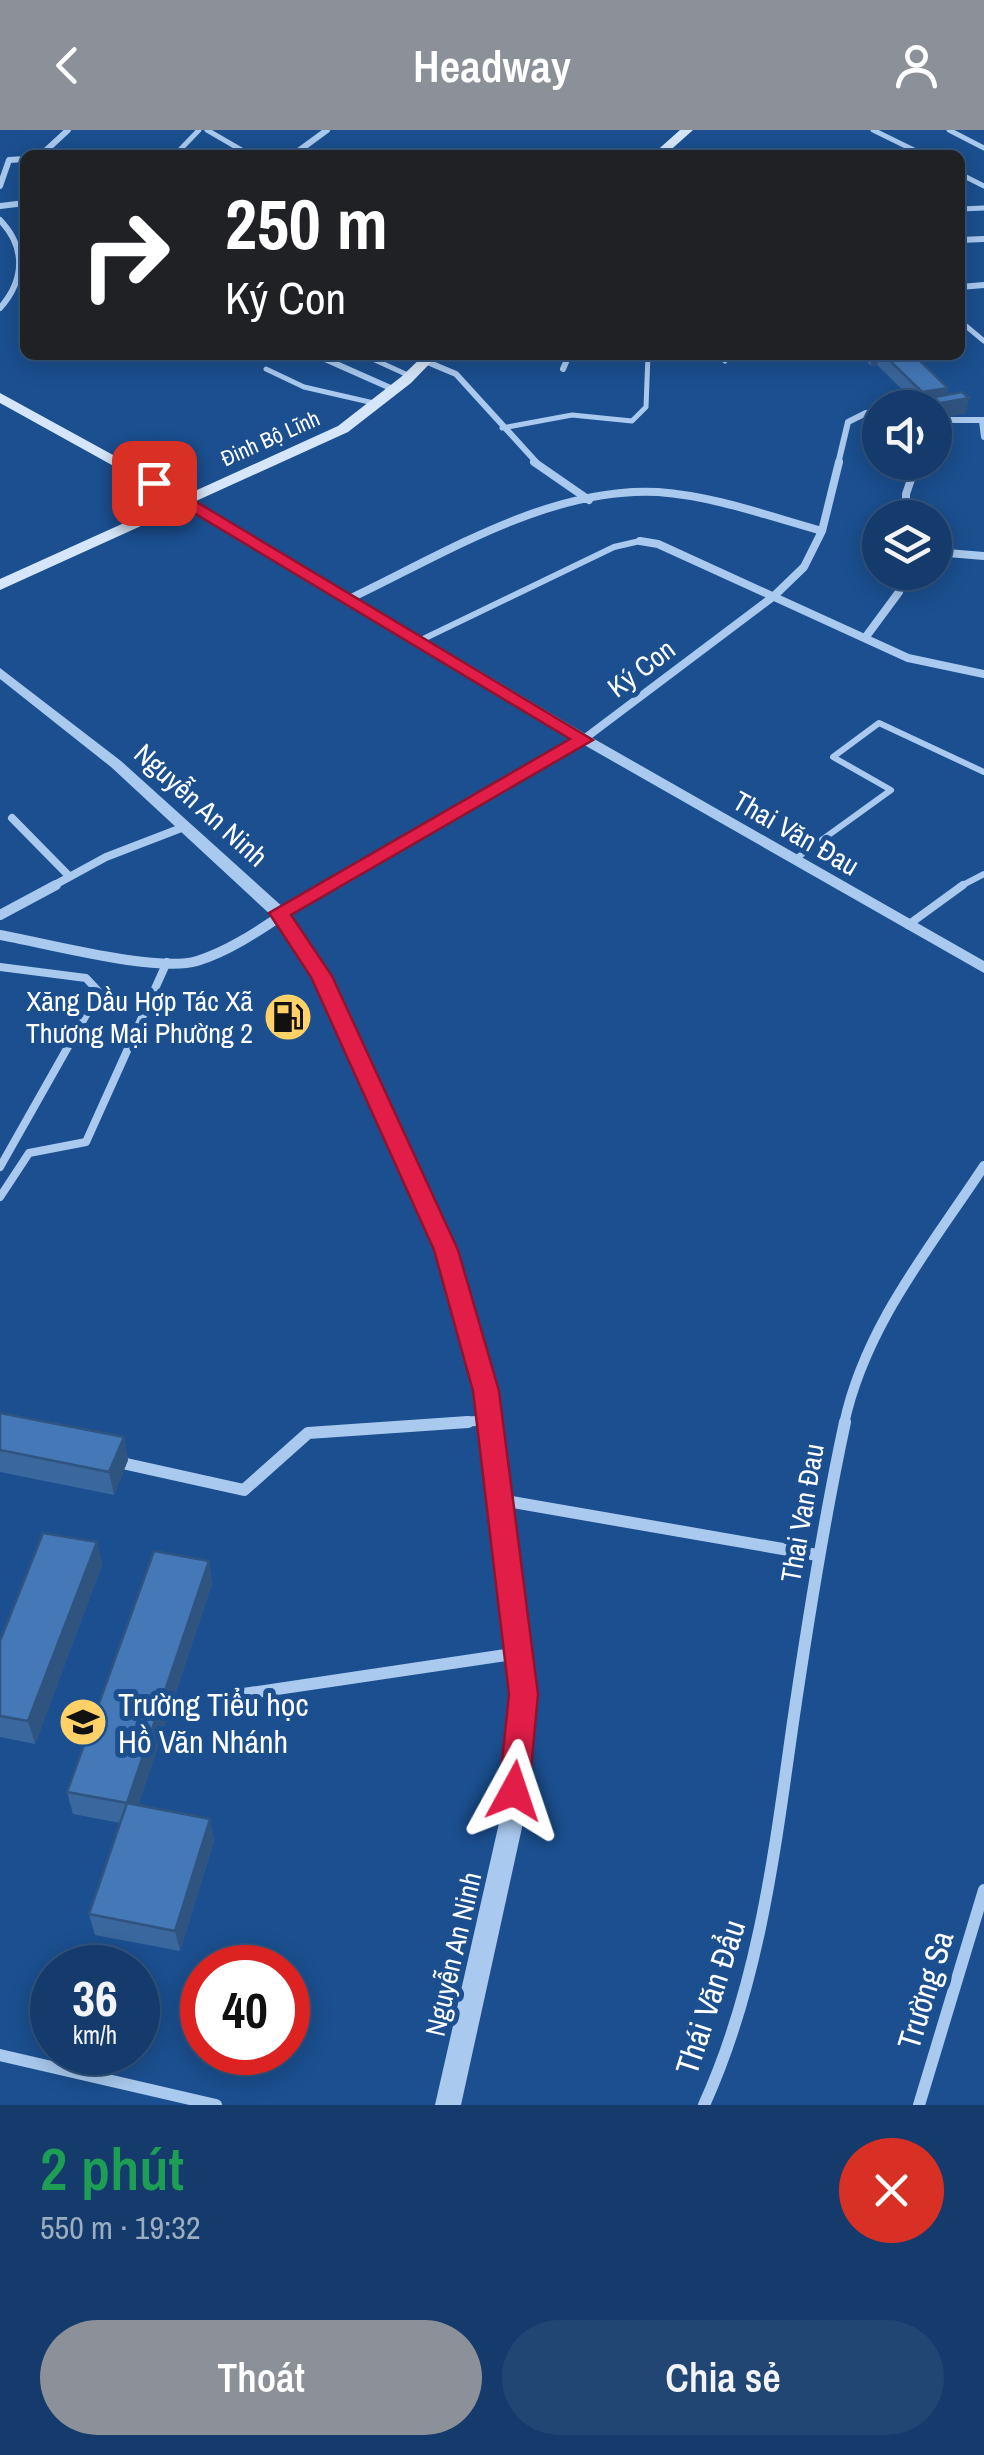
<!DOCTYPE html>
<html lang="vi">
<meta charset="utf-8">
<style>
:root{--surface:#143b6b;--page:#214673;--text:#f1f3f6;--muted:#9dadc1;--line:#33557e;--accent:#8c9099}
body{margin:0;font-family:"Archivo Narrow",sans-serif;background:var(--page);color:var(--text);height:100vh;display:flex;flex-direction:column;font-size:38px;white-space:nowrap}
*{box-sizing:border-box;margin:0}
p{font-size:32px;color:var(--muted)}
.icon{flex:none;width:55px;height:55px;fill:none;stroke:currentColor;stroke-width:2;stroke-linecap:round;stroke-linejoin:round}
.map{position:relative;height:1975px;overflow:hidden}
.sheet{display:flex;flex-direction:column;background:var(--surface);flex:1}
.sheet>*{flex:none}
.banner{position:absolute;left:20px;top:20px;width:945px;height:210px;border-radius:15px;box-shadow:0 5px 25px #0003,0 0 0 2px var(--line);background:#202124;color:#fff;overflow:hidden}
.buttons{position:absolute;left:862px;top:260px;display:grid;gap:20px}
.buttons a{display:grid;place-items:center;width:90px;height:90px;border-radius:50%;background:var(--surface);box-shadow:0 5px 25px #0003,0 0 0 2px var(--line);font-size:50px}
.speed{position:absolute;left:30px;top:1815px;display:flex;gap:20px;font-size:50px;font-weight:700;text-align:center}
.speed>*{display:grid;place-content:center;width:130px;height:130px;border-radius:50%;background:var(--surface);box-shadow:0 5px 25px #0003,0 0 0 2px var(--line);line-height:1}
.speed small{font-size:25px;font-weight:400}
.speed .limit{border:15px solid #d22;background:#fff;color:#111}
.pin{position:absolute;display:grid;place-items:center;width:85px;height:85px;color:#fff;margin:-42px;border-radius:20px;box-shadow:0 5px 15px #0006}
.me{position:absolute;width:110px;margin:-55px;rotate:5deg;stroke-linejoin:round;filter:drop-shadow(0 0 8px #0008)}
.turn{display:flex;align-items:center;gap:35px;height:210px;padding:0 40px;font-size:45px}
.turn .icon{width:130px;height:130px;stroke-width:2.5}
.turn b{display:block;font-size:70px;line-height:85px}
.round{display:grid;place-items:center;flex:none;width:105px;height:105px;border-radius:52px;background:var(--page)}
.head{display:flex;align-items:center;justify-content:space-between;height:170px;padding:0 40px}
h1{font-size:60px;font-weight:600;line-height:75px;color:#1e9e55}
.action{display:flex;gap:20px;margin-top:auto;padding:20px 40px}
.action a{flex:1;height:115px;border-radius:60px;background:var(--accent);color:#fff;font-size:40px;font-weight:600;line-height:115px;text-align:center}
.action a+a{background:var(--page);color:var(--text)}
header{display:flex;justify-content:space-between;align-items:center;height:130px;padding:0 40px;background:var(--accent);color:#fff;font-size:45px;font-weight:600}
.map>svg:first-child{display:block}
.lines{fill:none;stroke-linecap:round;stroke-linejoin:round}
.service-far2{stroke:#a9c9ee;stroke-width:5}
.service-far1{stroke:#a9c9ee;stroke-width:6}
.service{stroke:#a9c9ee;stroke-width:8}
.minor-far3{stroke:#a9c9ee;stroke-width:6}
.minor-far2{stroke:#a9c9ee;stroke-width:8}
.minor-far1{stroke:#a9c9ee;stroke-width:10}
.minor{stroke:#a9c9ee;stroke-width:12}
.tertiary{fill:#a9c9ee;fill-rule:evenodd}
.secondary{fill:#d6e6fa;fill-rule:evenodd}
.wall{fill:#3a679d}
.shaded-wall{fill:#305480}
.building{fill:#4478b7;stroke:#305480;stroke-width:2.5}
.route{fill:#e11d48;stroke:#92132f;stroke-width:2.5}
.labels{text-anchor:middle;dominant-baseline:central;stroke-width:10;stroke-linejoin:round;paint-order:stroke}
.far-street-label{font-size:22px;fill:#fff;stroke:#1b4f8f}
.street-label{font-size:28px;fill:#fff;stroke:#1b4f8f}
.poi-label{font-size:28px;fill:#fff;stroke:#1b4f8f;text-anchor:end}
.near-poi-label{font-size:32px;fill:#fff;stroke:#1b4f8f;text-anchor:start}
.near-street-label{font-size:32px;fill:#fff;stroke:#1b4f8f}
</style>
<header><svg class="icon" aria-label="back" viewBox="0 0 24 24"><path d="M15 5l-7 7 7 7"/></svg>Headway<svg class="icon" aria-label="person" viewBox="0 0 24 24"><circle cx="12" cy="8" r="4"/><path d="M4 21q1-7 8-7t8 7"/></svg></header>
<div class="map">
<svg width="984" height="1975" viewBox="0 0 984 1975">
<rect width="100%" height="100%" fill="#1b4f8f"/>
<g class="lines">
<!-- service-far2 -->
<path class="service-far2" d="M207,0L250,25
M873,0L924,25
M949,0L984,18
M175,25L199,0
M960,44L984,56
M960,79L984,78
M960,191L984,211
M364,225L410,246
M719,225L725,231
M266,239L304,257L378,274
M502,298L572,285L632,291L646,277L648,225"/>
<!-- service-far1 -->
<path class="service-far1" d="M419,511L614,417L640,411
M794,730L891,660L833,627L879,593L984,642
M959,757L984,744"/>
<!-- service -->
<path class="service" d="M908,795L963,755
M0,837L86,848L99,862L0,1037
M0,1067L29,1023L86,1012L167,832"/>
<!-- minor-far3 -->
<path class="minor-far3" d="M41,25L68,0
M293,25L327,0
M0,56L9,30L25,29
M0,76L25,73
M0,90C26,117 25,150 0,178
M960,110L984,109
M960,157L984,155
M325,229L395,260
M425,231L456,244L538,334
M563,239L569,225
M935,290H984
M982,291L984,307
M838,334L848,292L866,283H880"/>
<!-- minor-far2 -->
<path class="minor-far2" d="M534,332L589,370
M906,388V364L917,332
M640,411L658,414L908,528L984,544
M935,422L984,426
M349,469C442,425 551,356 658,362C714,366 768,386 822,401
M865,508L899,462L904,442
M12,688L69,746
M51,757L106,727L184,697
M325,757L584,609L774,466L804,437L822,401L839,332"/>
<!-- minor-far1 -->
<path class="minor-far1" d="M0,785L56,755
M0,805C45,813 157,843 197,831C243,817 287,779 329,755
M433,1294L490,1290
M844,1294C865,1196 930,1118 984,1036"/>
<!-- minor -->
<path class="minor" d="M113,1331L244,1360L308,1303L468,1292
M501,1370L817,1425
M237,1565L519,1523
M0,1925L216,1975
M704,1975C758,1856 774,1727 792,1599C807,1496 823,1394 845,1292
M919,1975L984,1760"/>
<!-- tertiary -->
<path class="tertiary" d="M185,366L589,606L984,831V843L579,612L181,373L179,370Z
M0,538L121,631L285,779L330,846L455,1120L496,1261L534,1564L523,1693L461,1975H435L499,1693L512,1564L476,1261L437,1120L314,847L273,787L111,637L0,549Z"/>
<!-- secondary -->
<path class="secondary" d="M680,0H693L665,25H652Z
M424,225H438L411,253L348,302L0,460V449L175,370L0,273V263L186,365L338,296L401,247Z"/>
</g>
<!-- wall -->
<path class="wall" d="M860,225H914L947,264L966,283L935,289V278H927V276L920,277L877,235L871,236Z
M0,1283L124,1307L128,1330L114,1365L0,1342Z
M97,1412L102,1435L35,1614L0,1607V1511Z
M209,1431L212,1454L138,1676L210,1689L214,1711L180,1821L95,1805L89,1784L120,1693L73,1684L67,1662Z"/>
<!-- shaded-wall -->
<path class="shaded-wall" d="M872,225H879L877,235L871,236Z
M948,258L946,272L969,268L966,283L935,289V274L929,268L927,276L920,277L922,262Z
M124,1307L128,1330L114,1365L109,1342Z
M97,1412L102,1435L35,1614L28,1591Z
M209,1431L212,1454L132,1695L127,1673Z
M210,1689L214,1711L180,1821L175,1801Z"/>
<!-- building -->
<path class="building" d="M884,225H914L948,258L922,262Z
M962,262L969,268L935,274L929,268Z
M0,1283L124,1307L109,1342L0,1320Z
M43,1403L97,1412L28,1591L0,1586V1511Z
M154,1421L209,1431L127,1673L67,1662Z
M127,1673L210,1689L175,1801L89,1784Z"/>
<!-- route -->
<path class="route" d="M149,350H160L593,610L291,785L332,846L458,1120L499,1261L538,1564L529,1661L524,1671L514,1675L504,1671L499,1661L509,1564L473,1261L434,1120L311,847L269,783L570,609L149,356Z"/>
<!-- icons -->
<defs>
<g id="fuel-disc" transform="scale(2.5)"><circle r="9.5" fill="#ffd166" stroke="#1b4f8f"/><path d="M-5.5-6h7V0h2V4h1.3V-2.5L3-4.5l.8-.8L6-3V5H2.5V1h-1V6h-7ZM-4.2-4.7v3.2H.2V-4.7Z" fill="#111"/></g>
<g id="school-disc" transform="scale(2.5)"><circle r="9.5" fill="#ffd166" stroke="#1b4f8f"/><path d="M0-5L7-2L0 1L-7-2ZM-4 1L0 2.5L4 1V4Q0 6-4 4Z" fill="#111"/></g>
</defs>
<g fill-rule="evenodd">
<use href="#fuel-disc" x="288" y="887"/>
<use href="#school-disc" x="83" y="1592"/>
</g>
<g class="labels">
<!-- far-street labels -->
<g class="far-street-label">
<text transform="translate(270 308) rotate(-24)">Đinh Bộ Lĩnh</text>
</g>
<!-- street labels -->
<g class="street-label">
<text transform="translate(641 538) rotate(-37)">Ký Con</text>
<text transform="translate(201 675) rotate(42)">Nguyễn An Ninh</text>
<text transform="translate(796 703) rotate(30)">Thai Văn Đau</text>
<text transform="translate(802 1383) rotate(-80)">Thai Van Đau</text>
<text transform="translate(453 1824) rotate(-77)">Nguyễn An Ninh</text>
</g>
<!-- poi labels -->
<g class="poi-label">
<text x="253" y="871">Xăng Dầu Hợp Tác Xã<tspan x="253" dy="32">Thương Mại Phường 2</tspan></text>
</g>
<!-- near-poi labels -->
<g class="near-poi-label">
<text x="118" y="1574">Trường Tiểu học<tspan x="118" dy="37">Hồ Văn Nhánh</tspan></text>
</g>
<!-- near-street labels -->
<g class="near-street-label">
<text transform="translate(925 1860) rotate(-73)">Trường Sa</text>
<text transform="translate(710 1867) rotate(-72)">Thái Văn Đẩu</text>
</g>
</g>
</svg>
<div class="buttons">
<a><svg class="icon" aria-label="sound" viewBox="0 0 24 24"><path d="M4 9h4l5-4v14l-5-4H4zM17 9q2 3 0 6"/></svg></a>
<a><svg class="icon" aria-label="layers" viewBox="0 0 24 24"><path d="M12 4l9 5-9 5-9-5zM3 14l9 5 9-5"/></svg></a>
</div>
<div class="speed"><div>36<small>km/h</small></div><div class="limit">40</div></div>
<div class="pin" style="left:154px;top:353px;background:#d93025"><svg class="icon" aria-label="arrive" viewBox="0 0 24 24"><path d="M6 21V4h12l-3 4 3 4H6"/></svg></div>
<svg class="me" style="left:514px;top:1661px" viewBox="-20 -20 40 40"><path d="M0-17L14 15 0 8-14 15z" fill="#e11d48" stroke="#fff" stroke-width="4"/></svg>
<div class="banner">
<div class="turn"><svg class="icon" aria-label="right" viewBox="0 0 24 24"><path d="M7 20v-9h11M14 6l5 5-5 5"/></svg><div><b>250 m</b>Ký Con</div></div>
</div>
</div>
<section class="sheet">
<div class="head"><div><h1>2 phút</h1><p>550 m · 19:32</p></div><a class="round" style="background:#d93025;color:#fff"><svg class="icon" aria-label="close" viewBox="0 0 24 24"><path d="M6 6l12 12M18 6L6 18"/></svg></a></div>
<div class="action"><a>Thoát</a><a>Chia sẻ</a></div>
</section>
